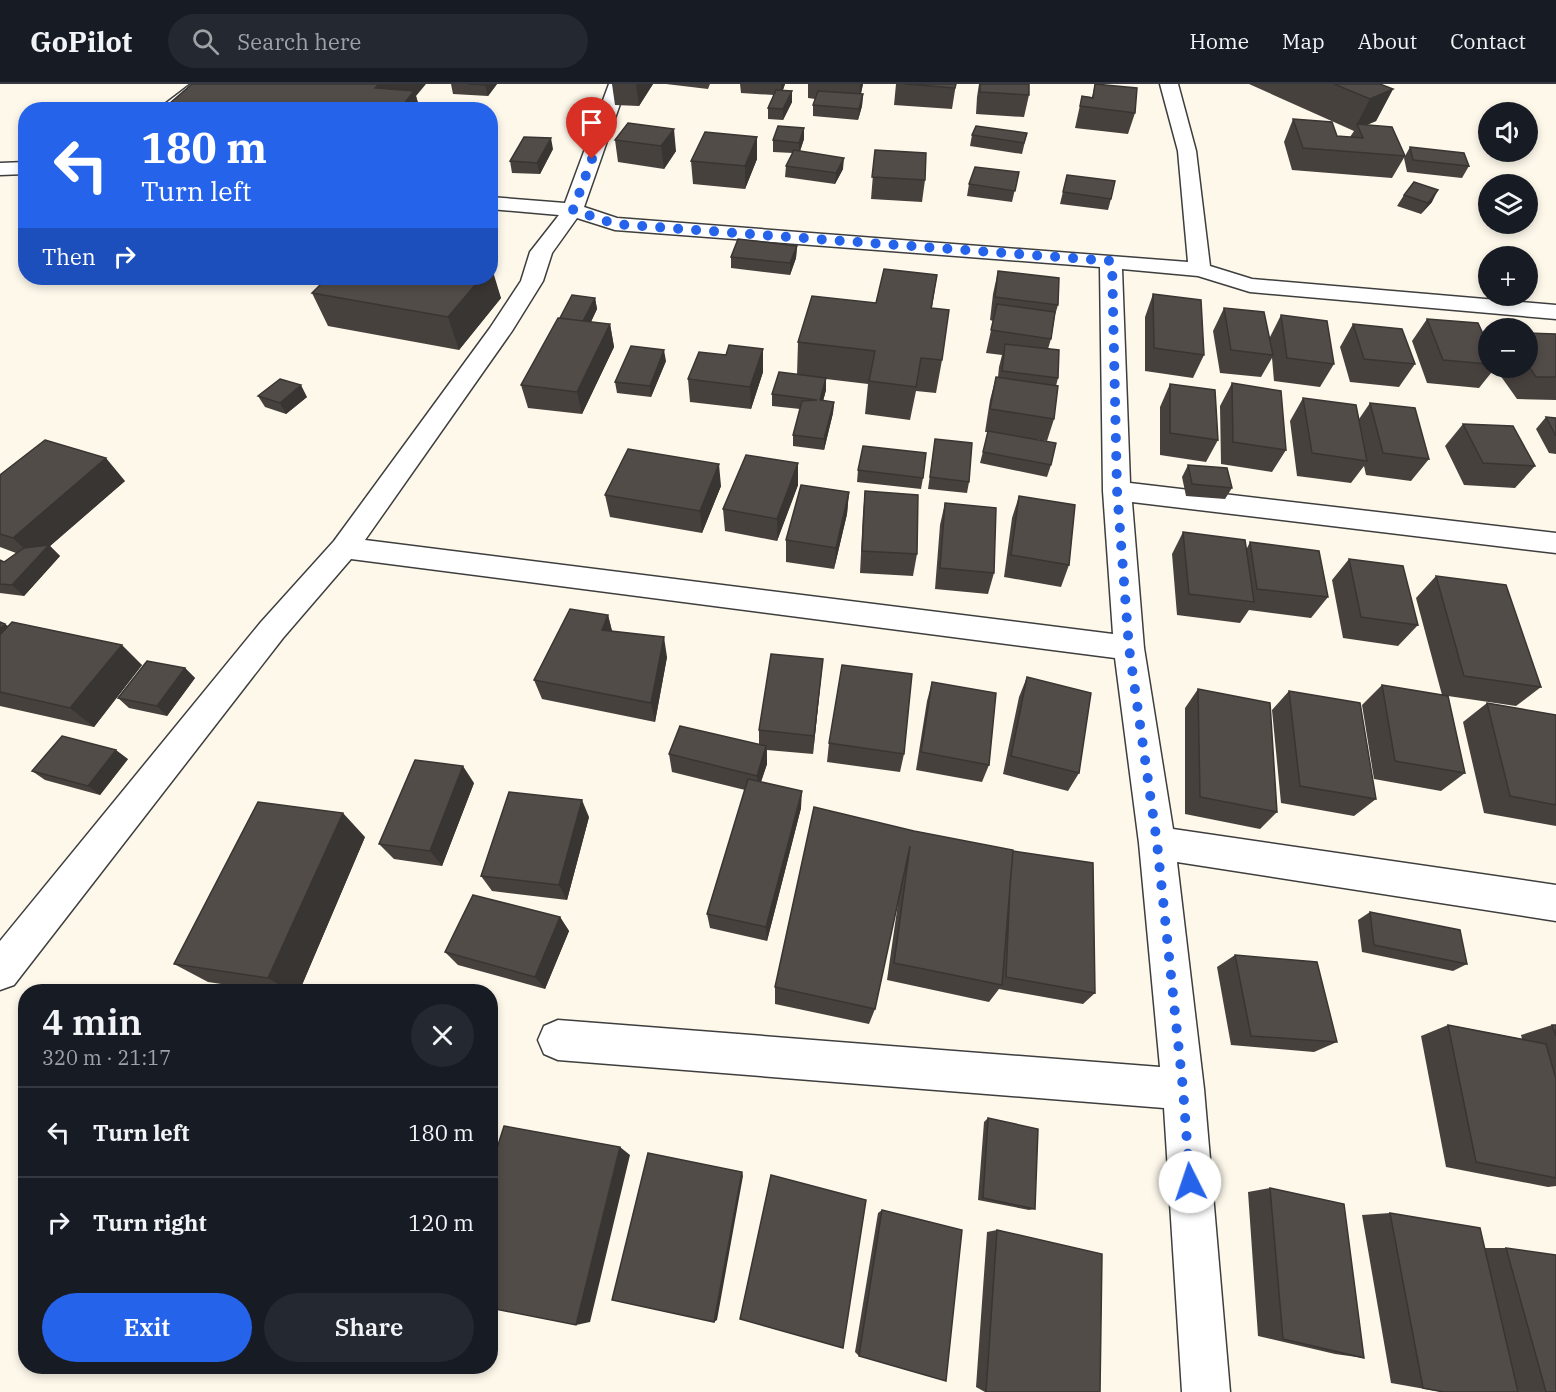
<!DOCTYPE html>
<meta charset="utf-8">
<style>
:root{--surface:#171b24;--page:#242831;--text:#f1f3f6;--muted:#9ea1a6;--line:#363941;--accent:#2563eb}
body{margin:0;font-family:"IBM Plex Serif",serif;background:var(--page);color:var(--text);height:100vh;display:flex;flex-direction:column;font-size:22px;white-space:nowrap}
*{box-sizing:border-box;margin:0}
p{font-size:20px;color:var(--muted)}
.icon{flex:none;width:33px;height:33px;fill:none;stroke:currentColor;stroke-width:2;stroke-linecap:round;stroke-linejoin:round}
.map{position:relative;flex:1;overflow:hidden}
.drawer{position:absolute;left:18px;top:900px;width:480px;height:390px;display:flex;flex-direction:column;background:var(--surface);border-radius:24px;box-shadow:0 3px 9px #0003}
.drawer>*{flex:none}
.hud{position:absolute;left:18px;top:18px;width:480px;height:183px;border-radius:24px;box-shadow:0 3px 9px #0003;background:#2563eb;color:#fff;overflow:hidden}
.fabs{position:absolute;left:1478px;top:18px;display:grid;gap:12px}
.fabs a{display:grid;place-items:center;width:60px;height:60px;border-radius:50%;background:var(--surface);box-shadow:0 3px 9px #0003;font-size:30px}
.pin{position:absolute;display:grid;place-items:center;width:51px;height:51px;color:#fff;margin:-62px -26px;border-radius:50% 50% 50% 0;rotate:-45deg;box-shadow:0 0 6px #0007}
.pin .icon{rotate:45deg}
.me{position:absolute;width:66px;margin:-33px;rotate:356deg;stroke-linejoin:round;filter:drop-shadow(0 0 4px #0008)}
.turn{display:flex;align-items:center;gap:21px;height:126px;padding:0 24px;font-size:27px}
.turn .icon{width:78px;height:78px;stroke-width:2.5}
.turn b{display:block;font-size:42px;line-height:51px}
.then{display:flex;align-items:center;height:57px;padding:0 24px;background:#0003;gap:12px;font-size:22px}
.round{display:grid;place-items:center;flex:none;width:63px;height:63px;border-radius:32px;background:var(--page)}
.headline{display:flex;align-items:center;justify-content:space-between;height:102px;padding:0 24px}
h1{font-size:36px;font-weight:600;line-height:45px}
.action{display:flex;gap:12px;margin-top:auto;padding:12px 24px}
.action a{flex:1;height:69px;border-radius:36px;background:var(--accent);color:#fff;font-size:24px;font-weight:600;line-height:69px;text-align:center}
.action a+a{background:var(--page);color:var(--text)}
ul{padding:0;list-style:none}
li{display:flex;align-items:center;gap:18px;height:90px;padding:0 24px;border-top:2px solid var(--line)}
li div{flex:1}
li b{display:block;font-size:22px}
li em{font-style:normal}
header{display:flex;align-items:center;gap:36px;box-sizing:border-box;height:84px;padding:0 30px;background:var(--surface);border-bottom:2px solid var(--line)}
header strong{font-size:28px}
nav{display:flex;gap:33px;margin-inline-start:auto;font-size:21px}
.search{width:420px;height:54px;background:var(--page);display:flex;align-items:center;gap:15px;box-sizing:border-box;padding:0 21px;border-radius:33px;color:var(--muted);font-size:22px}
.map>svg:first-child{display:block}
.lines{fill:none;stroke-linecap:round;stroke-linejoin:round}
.minor-casing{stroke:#3e3e3e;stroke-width:3}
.minor{fill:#fff;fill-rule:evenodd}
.wall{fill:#47413e}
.shaded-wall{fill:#393532}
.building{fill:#524c48;stroke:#393532;stroke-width:1.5}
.route{stroke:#2563eb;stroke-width:10;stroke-dasharray:0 18}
</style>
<header>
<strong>GoPilot</strong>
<div class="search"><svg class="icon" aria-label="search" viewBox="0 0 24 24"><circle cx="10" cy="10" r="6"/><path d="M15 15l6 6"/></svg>Search here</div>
<nav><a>Home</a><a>Map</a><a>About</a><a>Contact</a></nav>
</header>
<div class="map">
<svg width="1556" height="1308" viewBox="0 0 1556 1308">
<rect width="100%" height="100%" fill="#fdf8ea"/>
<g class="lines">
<!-- minor casing -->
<g class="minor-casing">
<path id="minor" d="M191,0H211L178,26H157Z
M609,0H627L584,123L617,134L1188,178L1178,67L1160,0H1178L1196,67L1210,182L1252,195L1556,221V235L1250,208L1198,192L1122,185L1130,399L1556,449V469L1132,418L1144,564L1173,745L1556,801V837L1177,778L1204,1005L1230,1308H1182L1164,1024L558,976L544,970L538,956L544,942L558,936L1160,983L1139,759L1115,574L351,475L283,554L14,901L0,906V857L261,538L334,457L490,244L521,197L530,168L559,131L490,125V113L565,119ZM577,134L615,146L1100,183L1103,407L1113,550L365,456L512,247L543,197L552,169Z
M26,78V90L0,91V79Z"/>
</g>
<!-- minor -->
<use href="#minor" class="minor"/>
</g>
<!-- wall -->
<path class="wall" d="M451,0H497L488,12L453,10Z
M612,0H653L639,22L615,21Z
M666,0H710L708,5Z
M740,0H785L783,6L792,18L783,36L768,35V24L774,11L741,9Z
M808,0H863L861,10H863L862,22L858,36L813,32V21L815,15L808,14Z
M896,0H956L952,25L894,21Z
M979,0H1029V11L1024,33L976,30L977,13Z
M1095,0L1135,29L1128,50L1075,44L1082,12L1092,13Z
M1249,0H1380L1393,5L1376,37L1367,41L1405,72L1392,94L1292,86L1284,58L1293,35L1337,52L1350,53L1354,47Z
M416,12L420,26H172L169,20Z
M628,39L676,67L664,85L618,78L615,56Z
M1027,49L1022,70L970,62L972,51Z
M804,55L800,67L843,85L835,100L785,93L786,82L793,69L773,68V56Z
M1410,63L1469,82L1462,94L1407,88L1404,74Z
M553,65L540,90L512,89L510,77Z
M875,66L925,96L922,118L871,115Z
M757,75L745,105L693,100L691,77Z
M1019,88L1012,118L967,112L969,100Z
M1067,91L1111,115L1108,126L1060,120Z
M1404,111L1432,118L1421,130L1397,122Z
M797,162L796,174L790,191L731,184V173Z
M998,187L1058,221L1055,231L1051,255L1048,265L1058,294L1056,302L1054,335L1047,357L1034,355L1051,381L1047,393L980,379L988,348H985L990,316L996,293H998L999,283L1002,271L986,269L993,237L990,236L993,210Z
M937,191L932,224L942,276L936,309L916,307L910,336L865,330L868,300L826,295V306L823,317L834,318L833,329L824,366L793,362V351L800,325L772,322V310L797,291L798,258L876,219Z
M317,194H490L501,214L459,266L328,242L312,209L321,200Z
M1153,210L1204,271L1193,294L1145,287V233Z
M595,214L597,225L591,238L610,240L614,263L582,330L528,324L521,301L560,234Z
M1224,224L1270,253L1281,231L1334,280L1320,303L1274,297L1272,274L1261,293L1220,289L1213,247Z
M1427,235L1488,261V284H1495L1479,304L1427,299L1412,257Z
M1353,240L1415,280L1399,303L1350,298L1340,263Z
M1527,249L1556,250V316L1517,315L1495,284H1527Z
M763,265V288L751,325L690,318L688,295L726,271Z
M666,277L651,313L617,309L615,298Z
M1232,299L1286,366L1272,388L1221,380L1220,322Z
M1170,300L1218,356L1206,378L1160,371V323Z
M258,312L307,313L286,330L265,323Z
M1303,314L1359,335L1370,319L1429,375L1411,397L1366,391L1364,382L1351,399L1297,392L1290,337Z
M1546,333L1556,334V370L1549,369L1536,345Z
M1463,340L1535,382L1515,404L1464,401L1445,362Z
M935,355L969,398L967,409L928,405Z
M798,379V401L777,457L725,447L723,425Z
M1188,381L1232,404L1225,415L1186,412L1182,393Z
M858,386L923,394L921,405L857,398Z
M0,391L125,397L50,462L60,472L24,512L0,509V476L4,478L16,469L0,463Z
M721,402L702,449L610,433L605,411Z
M865,407L917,470L913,492L860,489L863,429Z
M849,408L847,430L834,485L786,478V456Z
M1019,412L1069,481L1061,503L1004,493L1012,434Z
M945,419L994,489L988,510L935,505L940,441Z
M1183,448L1247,464L1250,458L1328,513L1311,534L1249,526L1240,539L1177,531L1172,470Z
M1349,475L1418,541L1398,562L1343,554L1332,496Z
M1436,492L1541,603L1516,622L1448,612L1465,689L1441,707L1374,695L1362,621L1382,601L1442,611L1416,514Z
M608,531L612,547L667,573L655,638L542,615L534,596Z
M0,538L5,540L8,542L142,581L94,643L0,622Z
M823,575L813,670L767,666V680L761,698L801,724L767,857L710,844L707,830L745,706L672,688L669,670L759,660V646Z
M185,584L195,594L167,632L129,624L118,614Z
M1027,593L1079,689L1068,707L1003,690L1019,613Z
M932,598L989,681L982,698L916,686L927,617Z
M1198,605L1277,728L1260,745L1185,730V624Z
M1289,607L1376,715L1354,732L1281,719L1272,626Z
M1487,619L1556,631V742L1484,729L1463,638Z
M829,659L904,670L900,688L827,678Z
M128,675L100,711L45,696L32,687Z
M474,699L442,782L394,775L379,760Z
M589,733L567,816L492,807L481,792Z
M914,747L1013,767L1095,909L1083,920L999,905L989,918L887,896L899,812L875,925L869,940L775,920V903Z
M365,753L299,908H275L208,898L174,880Z
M1370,828L1467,880L1453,887L1362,868L1358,836Z
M560,833L569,847L545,905L458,881L445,868Z
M1235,871L1337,958L1314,968L1231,961L1217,883Z
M1448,941L1522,955L1521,951L1552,941H1556V1102L1548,1103L1446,1083L1421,952Z
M988,1034L1035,1125L1029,1126L978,1116L984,1038Z
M1270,1104L1364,1274L1335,1270L1258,1252L1248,1108Z
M882,1126L859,1272L855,1268L878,1129Z
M1390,1129L1485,1164H1506L1556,1308H1442L1391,1299L1362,1131Z
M997,1146L1100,1308H985L976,1303L987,1148Z"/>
<!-- shaded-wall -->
<path class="shaded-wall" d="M379,0H426L416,12L420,26H382L375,4Z
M486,0H497L488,12L485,1Z
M637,0H653L639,22L636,1Z
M781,0H785L781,11Z
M860,0H863L859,17Z
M1393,5L1376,37L1359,44L1357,40L1370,15Z
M792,7V18L783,36V25Z
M863,10L862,22L858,36L859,25Z
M804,44V55L799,70V59Z
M674,45L676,67L664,85L661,62Z
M757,53V75L745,105V82Z
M551,54L553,65L540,90L537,79Z
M844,74L843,85L835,100L836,89Z
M1438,106L1432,118L1421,130L1428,119Z
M797,162L796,174L790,191V179Z
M491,181L501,214L459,266L448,233L481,194H490V182Z
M595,214L597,225L583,254L581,242Z
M610,240L614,263L582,330L577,308Z
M763,265V288L751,325L750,303Z
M664,266L666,277L651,313L650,302Z
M826,294V306L820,328V316Z
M301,301L307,313L286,330L280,319Z
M834,318L833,329L824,366V355Z
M106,374L125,397L50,462L60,472L24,512L12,501L35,475L13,454Z
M798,379V401L777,457V435Z
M719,380L721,402L702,449L700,427Z
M849,408L847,430L834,485L836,464Z
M608,531L613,551L602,546Z
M5,540L30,560L0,593V545Z
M664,553L667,573L655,638L651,619Z
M122,561L142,581L94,643L70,624Z
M823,575L813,670L814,652Z
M185,584L195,594L167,632L157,622Z
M766,662L767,680L757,709V692Z
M116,666L128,675L100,711L88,702Z
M463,682L474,699L442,782L430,767Z
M802,707L801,724L767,857L766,843Z
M582,716L589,733L567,816L559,801Z
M343,729L365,753L299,908H292L268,894Z
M560,833L569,847L545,905L535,893Z
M490,1044L495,1046L490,1059Z
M620,1063L630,1071L590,1238L576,1241Z
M742,1088L743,1092L717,1236L714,1238Z"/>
<!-- building -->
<path class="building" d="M192,0H379L375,4L414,7L399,26H239L169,20Z
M468,0H486L485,1Z
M905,0H956L955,4Z
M980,0H1029V11L980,8Z
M1095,0L1137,4L1135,29L1080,22L1082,12L1093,14Z
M1334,0H1380L1393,5L1370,15Z
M776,6L792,7L783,25L768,24Z
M818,7L863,10L859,25L813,21Z
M1293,35L1332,38L1337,52L1363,54L1357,40L1392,43L1405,72L1303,64Z
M628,39L674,45L661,62L615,56Z
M778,42L804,44L799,59L773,56Z
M976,42L1027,49L1024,59L972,51Z
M705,48L757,53L745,82L691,77Z
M524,53L551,54L537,79L510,77Z
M1410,63L1464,69L1469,82L1413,76Z
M794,66L844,74L836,89L786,82Z
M875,66L926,69L925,96L872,93Z
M975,83L1019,88L1015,107L969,100Z
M1067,91L1115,97L1111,115L1063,108Z
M1414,98L1438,106L1428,119L1404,111Z
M738,155L797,162L790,179L731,173Z
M884,185L937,191L931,224L949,226L942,276L921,274L916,303L869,297L875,267L798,258L812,212L876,219Z
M998,187L1059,194L1058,221L995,213Z
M327,194H481L448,233L312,209Z
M1153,210L1201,216L1204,271L1154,264Z
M572,211L595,214L583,237L560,234Z
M997,220L1055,228L1051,255L991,246Z
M1224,224L1264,228L1273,271L1231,266Z
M1281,231L1327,237L1334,280L1287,274Z
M558,234L610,240L577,308L521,301Z
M1427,235L1478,239L1488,261V280L1443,276Z
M1353,240L1402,245L1415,280L1364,275Z
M1527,249L1556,250V293H1536L1527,280Z
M1005,260L1059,266L1058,294L1002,287Z
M729,261L763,265L750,303L688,295L699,268L726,271Z
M631,262L664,266L650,302L615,298Z
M779,288L826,294L820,316L834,318L824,355L793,351L802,317L817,316L772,310Z
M996,293L1058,302L1054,335L990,325Z
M280,295L301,301L280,319L258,312Z
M1232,299L1281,307L1286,366L1233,358Z
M1170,300L1215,306L1218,356L1170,349Z
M1303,314L1356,321L1367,377L1312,369Z
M1370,319L1415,324L1429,375L1383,369Z
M1546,333L1556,334V352Z
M1463,340L1513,342L1535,382L1483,379Z
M988,347L1056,359L1051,381L983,368Z
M935,355L972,359L969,398L930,393Z
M45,356L106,374L13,454L0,450V391Z
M863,362L926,369L923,394L858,386Z
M628,365L719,380L700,427L605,411Z
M746,371L798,379L777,435L723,425Z
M1188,381L1227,384L1232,404L1192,400Z
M801,401L849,408L836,464L786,456Z
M865,407L918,411L917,470L862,467Z
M1019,412L1075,421L1069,481L1011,471Z
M945,419L996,424L994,489L940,484Z
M1183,448L1245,456L1254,518L1189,510Z
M1250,458L1319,467L1328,513L1257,505Z
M49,461L12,501L0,500V476L4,478L24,464Z
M1349,475L1403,482L1418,541L1361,533Z
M1436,492L1506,501L1541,603L1464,592Z
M570,525L608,531L602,546L664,553L651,619L534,596Z
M0,538L5,540L0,545Z
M12,538L122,561L70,624L0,608V551Z
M771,570L823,575L814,652L759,646Z
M147,577L185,584L157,622L118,614Z
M842,581L912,590L904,670L829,659Z
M1027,593L1091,609L1079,689L1011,672Z
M932,598L996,609L989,681L921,668Z
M1382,601L1448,612L1465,689L1395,677Z
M1198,605L1270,619L1277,728L1200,713Z
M1289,607L1360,619L1376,715L1300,702Z
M1487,619L1556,631V721L1510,712Z
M680,642L766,662L757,692L669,670Z
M62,652L116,666L88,702L32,687Z
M415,676L463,682L430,767L379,760Z
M748,695L802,707L766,843L707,830Z
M509,708L582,716L559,801L481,792Z
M258,718L343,729L268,894L174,880Z
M814,723L914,747L1013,766L1002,901L894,879L910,762L875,925L775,903Z
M1013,767L1093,779L1095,909L1006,893L1010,801Z
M473,811L560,833L535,893L445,868Z
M1370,828L1460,846L1467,880L1374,861Z
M1235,871L1317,878L1337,958L1251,952Z
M1448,941L1546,960L1556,995V1094L1476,1078Z
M1552,941H1556V952Z
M988,1034L1038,1045L1035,1125L983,1114Z
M504,1042L620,1063L576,1241L490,1224V1086Z
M648,1069L742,1088L714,1238L612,1216Z
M771,1091L866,1116L843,1264L740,1235Z
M1270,1104L1344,1120L1364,1274L1283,1255Z
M882,1126L962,1146L946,1297L859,1272Z
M1390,1129L1480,1144L1518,1308H1444L1423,1304Z
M997,1146L1102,1170L1100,1308H986Z
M1506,1164L1556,1171V1308H1546Z"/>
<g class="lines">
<!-- route -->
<path class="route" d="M592,75L573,126L615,140L1112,177L1117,406L1129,564L1157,759L1183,1005L1190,1098"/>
</g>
</svg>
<div class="fabs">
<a><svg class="icon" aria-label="sound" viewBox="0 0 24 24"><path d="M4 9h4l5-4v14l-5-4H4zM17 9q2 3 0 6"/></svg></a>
<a><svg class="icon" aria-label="layers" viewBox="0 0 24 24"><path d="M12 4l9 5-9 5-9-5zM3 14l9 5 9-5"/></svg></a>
<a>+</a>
<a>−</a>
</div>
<div class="pin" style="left:592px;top:75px;background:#d93025"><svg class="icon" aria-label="arrive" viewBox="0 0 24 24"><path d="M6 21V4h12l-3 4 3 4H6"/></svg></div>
<svg class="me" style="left:1190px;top:1098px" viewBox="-20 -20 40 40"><circle r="19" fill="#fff"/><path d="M0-13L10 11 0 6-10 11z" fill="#2563eb"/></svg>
<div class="hud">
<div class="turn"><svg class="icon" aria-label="left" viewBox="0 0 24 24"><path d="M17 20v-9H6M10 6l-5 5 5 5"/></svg><div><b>180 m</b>Turn left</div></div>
<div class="then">Then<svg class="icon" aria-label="right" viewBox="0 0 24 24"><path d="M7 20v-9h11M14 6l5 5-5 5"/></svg></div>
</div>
<section class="drawer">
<div class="headline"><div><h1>4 min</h1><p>320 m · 21:17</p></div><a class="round"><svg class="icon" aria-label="close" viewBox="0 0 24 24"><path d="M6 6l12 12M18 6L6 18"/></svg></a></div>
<ul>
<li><svg class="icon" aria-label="left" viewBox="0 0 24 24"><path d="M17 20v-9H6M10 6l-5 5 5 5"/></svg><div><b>Turn left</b></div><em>180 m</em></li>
<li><svg class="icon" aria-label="right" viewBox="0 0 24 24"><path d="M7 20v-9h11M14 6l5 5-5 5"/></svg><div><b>Turn right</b></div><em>120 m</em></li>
</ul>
<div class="action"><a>Exit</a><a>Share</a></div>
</section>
</div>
